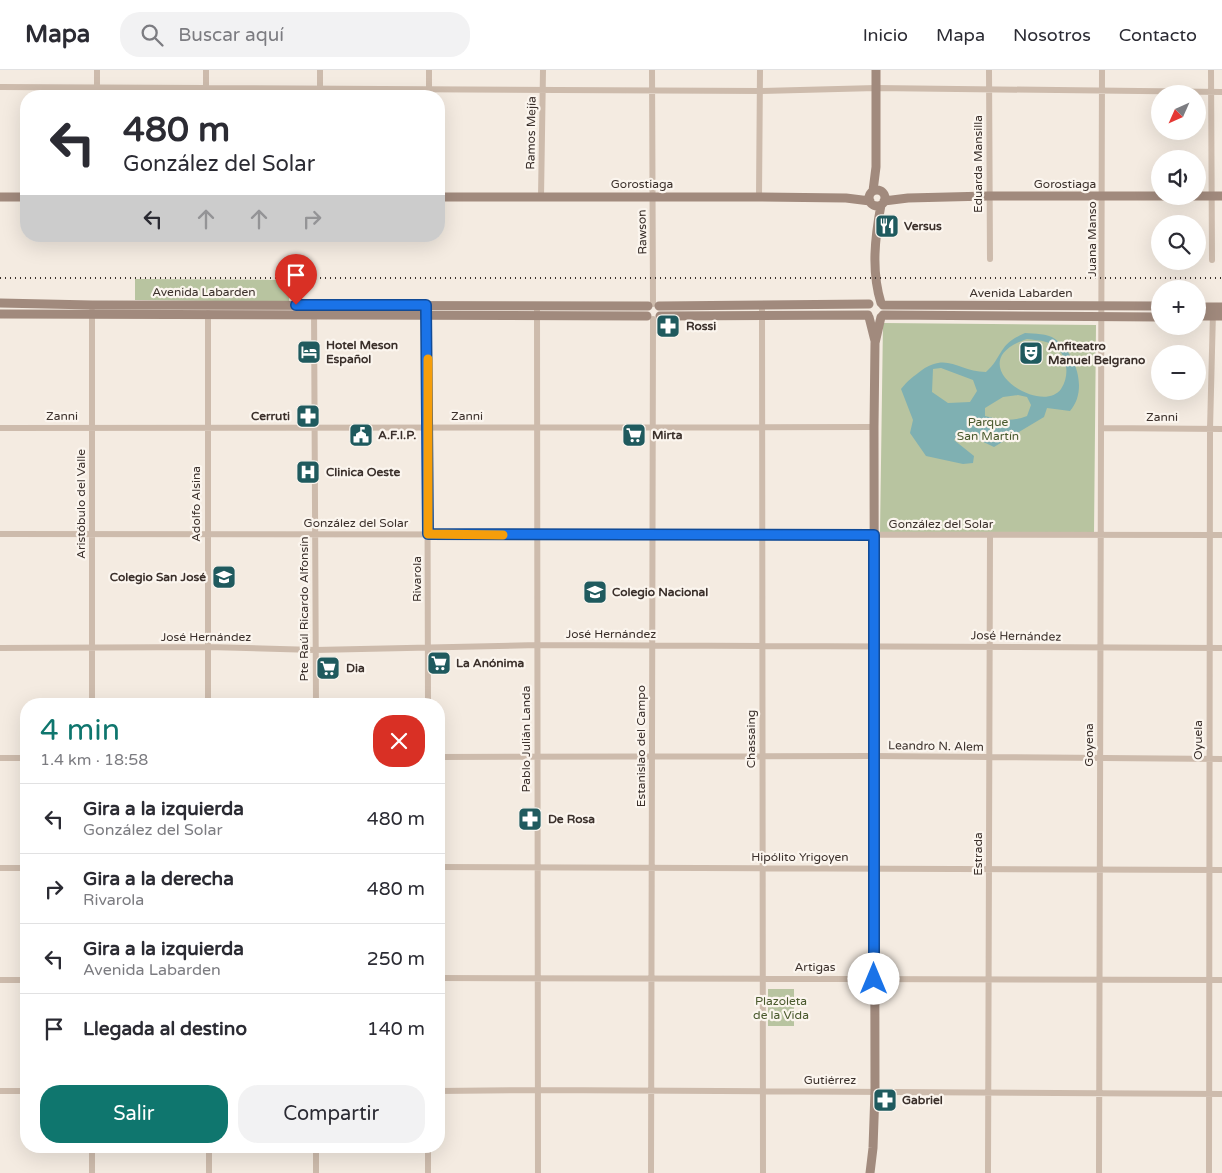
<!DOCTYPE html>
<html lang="es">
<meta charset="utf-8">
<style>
:root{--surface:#fff;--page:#f2f2f3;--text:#2b2b33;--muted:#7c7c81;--line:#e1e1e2;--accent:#0f766e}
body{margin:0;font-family:"Varela Round",sans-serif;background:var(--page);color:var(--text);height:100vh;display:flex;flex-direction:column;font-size:19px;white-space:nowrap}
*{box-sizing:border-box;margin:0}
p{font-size:16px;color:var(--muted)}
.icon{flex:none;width:28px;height:28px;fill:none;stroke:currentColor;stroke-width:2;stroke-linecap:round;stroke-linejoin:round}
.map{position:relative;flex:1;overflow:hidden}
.sheet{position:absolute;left:20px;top:628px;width:425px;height:455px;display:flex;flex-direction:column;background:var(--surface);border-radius:20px;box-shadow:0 5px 20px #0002}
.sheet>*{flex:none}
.banner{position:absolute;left:20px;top:20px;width:425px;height:152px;border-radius:20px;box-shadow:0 5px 20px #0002;background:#fff;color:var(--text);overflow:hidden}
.needle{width:32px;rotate:225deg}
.fabs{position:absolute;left:1151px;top:15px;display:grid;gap:10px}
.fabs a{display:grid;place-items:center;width:55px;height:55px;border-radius:50%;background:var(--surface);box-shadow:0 5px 20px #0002;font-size:25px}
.pin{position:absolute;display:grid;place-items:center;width:42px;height:42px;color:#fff;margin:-51px -21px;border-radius:50% 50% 50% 0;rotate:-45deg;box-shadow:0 0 5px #0007}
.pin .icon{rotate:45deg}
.me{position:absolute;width:55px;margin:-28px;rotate:0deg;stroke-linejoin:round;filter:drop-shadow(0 0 4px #0008)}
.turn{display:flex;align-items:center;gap:18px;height:105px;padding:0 20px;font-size:22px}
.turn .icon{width:65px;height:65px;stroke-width:2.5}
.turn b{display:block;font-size:35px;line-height:42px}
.lanes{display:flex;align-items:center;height:48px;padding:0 20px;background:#0003;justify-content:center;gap:25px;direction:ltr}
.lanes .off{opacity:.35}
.round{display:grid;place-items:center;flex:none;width:52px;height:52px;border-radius:20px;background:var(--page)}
.summary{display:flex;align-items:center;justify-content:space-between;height:85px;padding:0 20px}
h1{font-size:30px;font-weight:600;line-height:38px;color:var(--accent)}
.button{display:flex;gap:10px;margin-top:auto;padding:10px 20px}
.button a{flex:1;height:58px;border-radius:20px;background:var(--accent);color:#fff;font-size:20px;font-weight:600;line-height:58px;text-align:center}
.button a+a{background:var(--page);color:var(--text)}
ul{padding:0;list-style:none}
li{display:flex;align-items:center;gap:15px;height:70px;padding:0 20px;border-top:1px solid var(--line)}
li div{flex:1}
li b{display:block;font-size:19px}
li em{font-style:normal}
header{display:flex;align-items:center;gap:30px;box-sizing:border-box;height:70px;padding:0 25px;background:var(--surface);border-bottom:1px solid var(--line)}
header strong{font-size:24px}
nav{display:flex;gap:28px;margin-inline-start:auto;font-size:18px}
.search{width:350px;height:45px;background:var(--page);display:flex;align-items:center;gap:12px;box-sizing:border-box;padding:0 18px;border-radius:20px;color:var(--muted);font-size:19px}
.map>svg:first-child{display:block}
.green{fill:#b8c4a0}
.water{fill:#7fb0b2;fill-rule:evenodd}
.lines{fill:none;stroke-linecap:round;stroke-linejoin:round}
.street{stroke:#cdbbac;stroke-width:6}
.secondary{stroke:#a18a7d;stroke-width:9}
.rail{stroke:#3b302b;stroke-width:2;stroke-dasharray:1 4;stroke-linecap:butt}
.route-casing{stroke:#114b97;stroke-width:12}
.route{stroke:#1a73e8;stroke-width:9}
.slow{stroke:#f59e0b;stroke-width:9}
.labels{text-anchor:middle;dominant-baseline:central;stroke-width:4.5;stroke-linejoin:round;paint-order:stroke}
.street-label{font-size:12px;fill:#3b302b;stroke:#fbf5ee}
.poi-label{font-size:12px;font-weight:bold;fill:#3b302b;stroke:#fbf5ee;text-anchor:start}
.park-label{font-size:12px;fill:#4a5a2e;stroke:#fbf5ee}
</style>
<header>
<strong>Mapa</strong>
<div class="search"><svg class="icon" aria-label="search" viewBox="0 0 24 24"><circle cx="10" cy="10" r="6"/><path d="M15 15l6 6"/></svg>Buscar aquí</div>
<nav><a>Inicio</a><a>Mapa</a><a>Nosotros</a><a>Contacto</a></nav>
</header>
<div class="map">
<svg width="1222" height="1103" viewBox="0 0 1222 1103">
<rect width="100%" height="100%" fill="#f4ebe1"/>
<!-- green -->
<path class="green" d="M135,209L289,210V232L135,230Z
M883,253L1096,255L1094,465L880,463Z
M768,919H794V956H768Z"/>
<!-- water -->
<path class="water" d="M1025,263C1035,264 1047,263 1055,269C1077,284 1088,321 1070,341L1047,338L1044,347L994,377L977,369L958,366L954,370L974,386L973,393L963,394L926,386L910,363L913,350L901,319C907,311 914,306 922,300C948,282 959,302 986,302C1004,286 997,275 1025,263ZM1027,269C1033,270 1040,270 1046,272C1066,277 1072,303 1061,319C1041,347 957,292 1027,269ZM941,298L973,310L977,321L970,332L948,333L932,322L933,299ZM1018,325L1027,327L1031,335L1027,346C1012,352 1000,350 985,346V338L1003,327Z"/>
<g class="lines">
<!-- street -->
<path class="street" d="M206,0V26
M429,0V26
M652,0L653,234
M989,0L990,189
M1211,0L1212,190
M0,17L760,21L876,18L1222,22
M97,26V0
M320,26V0
M541,127L543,0
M759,127L760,0
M314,235L316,634
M762,235L763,1103
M537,236L538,1103
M92,241V634
M208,243V634
M427,243L428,634
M0,358L874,357
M1103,358L1222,359
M0,464L1222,465
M0,578L208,577L315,580L538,575L1222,578
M439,687L874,686L1222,689
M0,688H26
M439,797L1222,800
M0,798H26
M439,908L1222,910
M0,910H26
M0,1021H26
M439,1021L538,1020L1222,1024
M209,1076V1103
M92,1103V1076
M316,1103V1076
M428,1103V1076
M651,1103L653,249
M988,1103L990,465
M1099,1103L1102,0
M1209,1103L1210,359L1213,242"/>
<!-- secondary -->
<path class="secondary" d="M869 128a8 8 0 1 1 16 0a8 8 0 1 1-16 0Z
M873,121L876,97V0
M0,127H26
M439,127H759L846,128L870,131
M884,131L908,128L988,126H1222
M881,135C875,167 871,201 881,233
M0,233L92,235L648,236
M883,235L1160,236
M659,236L869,234
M1198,237H1222
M0,244L647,246
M883,245L1160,247
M660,246L868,245
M1198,246H1222
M869,247L875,271
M870,1103L873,1078L875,1021L874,357L875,273L881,247"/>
<!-- rail -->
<path class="rail" d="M0,208H1222"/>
</g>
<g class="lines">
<!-- route casing -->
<g class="route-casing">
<path id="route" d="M296,235H426L428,464L874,465V909"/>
</g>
<!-- route -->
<use href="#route" class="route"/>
<!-- slow -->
<path class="slow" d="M428,289V464L503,465"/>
</g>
<!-- icons -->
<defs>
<g id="restaurant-square" transform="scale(1.25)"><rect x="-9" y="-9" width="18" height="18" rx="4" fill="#1f5a5e" stroke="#fbf5ee"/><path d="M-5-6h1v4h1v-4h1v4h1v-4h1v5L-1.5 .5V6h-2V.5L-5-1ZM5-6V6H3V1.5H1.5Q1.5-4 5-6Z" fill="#fff"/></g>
<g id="pharmacy-square" transform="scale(1.25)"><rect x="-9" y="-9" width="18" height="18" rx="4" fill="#1f5a5e" stroke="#fbf5ee"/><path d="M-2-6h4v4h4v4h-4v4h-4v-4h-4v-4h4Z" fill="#fff"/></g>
<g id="hotel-square" transform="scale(1.25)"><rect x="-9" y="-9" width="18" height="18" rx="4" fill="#1f5a5e" stroke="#fbf5ee"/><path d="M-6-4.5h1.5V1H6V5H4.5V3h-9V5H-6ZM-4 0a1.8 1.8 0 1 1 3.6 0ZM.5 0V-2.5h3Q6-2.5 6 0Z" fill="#fff"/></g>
<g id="theatre-square" transform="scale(1.25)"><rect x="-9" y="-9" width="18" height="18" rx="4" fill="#1f5a5e" stroke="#fbf5ee"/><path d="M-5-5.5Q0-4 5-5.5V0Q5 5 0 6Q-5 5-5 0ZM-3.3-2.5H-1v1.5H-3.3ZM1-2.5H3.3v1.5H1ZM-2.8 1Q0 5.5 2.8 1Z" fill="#fff"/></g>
<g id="civic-square" transform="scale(1.25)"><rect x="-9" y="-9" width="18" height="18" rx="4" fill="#1f5a5e" stroke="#fbf5ee"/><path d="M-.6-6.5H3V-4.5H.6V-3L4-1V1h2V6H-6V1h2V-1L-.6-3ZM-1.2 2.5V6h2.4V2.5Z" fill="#fff"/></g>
<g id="supermarket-square" transform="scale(1.25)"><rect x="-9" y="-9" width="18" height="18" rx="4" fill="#1f5a5e" stroke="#fbf5ee"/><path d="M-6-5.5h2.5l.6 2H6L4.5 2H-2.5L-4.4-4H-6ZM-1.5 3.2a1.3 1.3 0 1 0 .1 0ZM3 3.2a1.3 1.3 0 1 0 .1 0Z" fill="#fff"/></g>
<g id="hospital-square" transform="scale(1.25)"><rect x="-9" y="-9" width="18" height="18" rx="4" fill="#1f5a5e" stroke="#fbf5ee"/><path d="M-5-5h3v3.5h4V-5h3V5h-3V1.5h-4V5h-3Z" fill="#fff"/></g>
<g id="school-square" transform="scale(1.25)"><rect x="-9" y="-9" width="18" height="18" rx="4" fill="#1f5a5e" stroke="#fbf5ee"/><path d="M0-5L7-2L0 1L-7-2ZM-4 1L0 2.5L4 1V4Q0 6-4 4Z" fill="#fff"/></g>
</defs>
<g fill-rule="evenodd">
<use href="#restaurant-square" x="887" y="156"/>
<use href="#pharmacy-square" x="668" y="256"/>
<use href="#hotel-square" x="309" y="282"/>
<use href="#theatre-square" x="1031" y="283"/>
<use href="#pharmacy-square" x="308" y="346"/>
<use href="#civic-square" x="361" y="365"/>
<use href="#supermarket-square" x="634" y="365"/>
<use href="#hospital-square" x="308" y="402"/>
<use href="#school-square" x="224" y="507"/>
<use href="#school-square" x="595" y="522"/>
<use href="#supermarket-square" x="439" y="593"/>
<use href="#supermarket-square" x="328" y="598"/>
<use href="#pharmacy-square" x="530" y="749"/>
<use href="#pharmacy-square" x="885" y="1030"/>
</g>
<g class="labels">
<!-- street labels -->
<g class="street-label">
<text transform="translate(531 63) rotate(-89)">Ramos Mejía</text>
<text transform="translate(978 94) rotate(-90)">Eduarda Mansilla</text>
<text x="642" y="114">Gorostiaga</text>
<text x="1065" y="114">Gorostiaga</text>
<text transform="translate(642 162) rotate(-91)">Rawson</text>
<text transform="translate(1092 169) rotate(-90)">Juana Manso</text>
<text x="204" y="222">Avenida Labarden</text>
<text x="1021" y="223">Avenida Labarden</text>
<text x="62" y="346">Zanni</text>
<text x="467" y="346">Zanni</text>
<text x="1162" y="347">Zanni</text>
<text transform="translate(81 434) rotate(-90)">Aristóbulo del Valle</text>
<text transform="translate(196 434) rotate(-90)">Adolfo Alsina</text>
<text x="356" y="453">González del Solar</text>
<text x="941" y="454">González del Solar</text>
<text transform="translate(417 509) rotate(-90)">Rivarola</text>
<text transform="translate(304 539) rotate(-90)">Pte Raúl Ricardo Alfonsín</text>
<text x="611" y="564">José Hernández</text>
<text transform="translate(1016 566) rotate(1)">José Hernández</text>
<text x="206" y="567">José Hernández</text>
<text transform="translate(526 669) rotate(-90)">Pablo Julián Landa</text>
<text transform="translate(751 669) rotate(-90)">Chassaing</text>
<text transform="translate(1198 670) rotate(-90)">Oyuela</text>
<text transform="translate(1089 675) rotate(-90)">Goyena</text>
<text transform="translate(641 676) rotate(-90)">Estanislao del Campo</text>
<text transform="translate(936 676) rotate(1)">Leandro N. Alem</text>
<text transform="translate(978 784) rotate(-90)">Estrada</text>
<text x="800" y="787">Hipólito Yrigoyen</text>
<text x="815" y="897">Artigas</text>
<text x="830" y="1010">Gutiérrez</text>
</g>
<!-- poi labels -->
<g class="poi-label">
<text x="904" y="156">Versus</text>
<text x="686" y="256">Rossi</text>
<text x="326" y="275">Hotel Meson<tspan x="326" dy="14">Español</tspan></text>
<text x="1048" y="276">Anfiteatro<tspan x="1048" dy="14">Manuel Belgrano</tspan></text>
<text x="290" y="346" text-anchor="end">Cerruti</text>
<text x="378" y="365">A.F.I.P.</text>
<text x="652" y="365">Mirta</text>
<text x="326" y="402">Clinica Oeste</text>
<text x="206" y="507" text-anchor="end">Colegio San José</text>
<text x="612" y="522">Colegio Nacional</text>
<text x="456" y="593">La Anónima</text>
<text x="346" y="598">Dia</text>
<text x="548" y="749">De Rosa</text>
<text x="902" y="1030">Gabriel</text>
</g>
<!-- park labels -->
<g class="park-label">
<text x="988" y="352">Parque<tspan x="988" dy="14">San Martín</tspan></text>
<text x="781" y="931">Plazoleta<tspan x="781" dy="14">de la Vida</tspan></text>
</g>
</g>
</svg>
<div class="fabs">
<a><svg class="needle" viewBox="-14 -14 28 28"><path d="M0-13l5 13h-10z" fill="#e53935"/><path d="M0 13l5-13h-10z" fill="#7c7c81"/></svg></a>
<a><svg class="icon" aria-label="sound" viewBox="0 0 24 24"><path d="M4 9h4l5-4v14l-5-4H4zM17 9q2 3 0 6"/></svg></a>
<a><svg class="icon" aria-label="search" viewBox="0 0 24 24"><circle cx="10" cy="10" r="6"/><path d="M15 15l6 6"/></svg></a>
<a>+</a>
<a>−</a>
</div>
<div class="pin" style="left:296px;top:235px;background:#d93025"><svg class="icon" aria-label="arrive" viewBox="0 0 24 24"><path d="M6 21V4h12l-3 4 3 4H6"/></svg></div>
<svg class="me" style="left:874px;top:909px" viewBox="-20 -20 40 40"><circle r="19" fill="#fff"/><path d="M0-13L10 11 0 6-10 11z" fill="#1a73e8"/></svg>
<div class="banner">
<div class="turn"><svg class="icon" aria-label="left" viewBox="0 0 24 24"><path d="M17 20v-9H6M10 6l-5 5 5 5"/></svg><div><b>480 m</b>González del Solar</div></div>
<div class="lanes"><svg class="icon" aria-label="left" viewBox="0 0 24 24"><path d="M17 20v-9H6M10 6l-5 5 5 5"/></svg><svg class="icon off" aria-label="ahead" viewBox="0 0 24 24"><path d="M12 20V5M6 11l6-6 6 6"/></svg><svg class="icon off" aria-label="ahead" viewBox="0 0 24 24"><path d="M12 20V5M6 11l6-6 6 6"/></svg><svg class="icon off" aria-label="right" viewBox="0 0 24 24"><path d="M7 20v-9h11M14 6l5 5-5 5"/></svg></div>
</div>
<section class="sheet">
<div class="summary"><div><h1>4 min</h1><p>1.4 km · 18:58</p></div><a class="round" style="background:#d93025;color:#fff"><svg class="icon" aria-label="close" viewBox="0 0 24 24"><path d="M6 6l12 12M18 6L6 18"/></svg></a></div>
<ul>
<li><svg class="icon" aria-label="left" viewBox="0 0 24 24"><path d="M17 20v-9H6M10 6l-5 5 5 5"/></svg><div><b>Gira a la izquierda</b><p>González del Solar</p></div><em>480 m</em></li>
<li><svg class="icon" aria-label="right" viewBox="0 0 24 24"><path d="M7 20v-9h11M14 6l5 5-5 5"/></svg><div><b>Gira a la derecha</b><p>Rivarola</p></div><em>480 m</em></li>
<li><svg class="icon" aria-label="left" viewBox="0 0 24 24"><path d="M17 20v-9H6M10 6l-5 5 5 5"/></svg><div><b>Gira a la izquierda</b><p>Avenida Labarden</p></div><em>250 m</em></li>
<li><svg class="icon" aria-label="arrive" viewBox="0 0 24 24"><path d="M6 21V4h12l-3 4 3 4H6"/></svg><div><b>Llegada al destino</b></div><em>140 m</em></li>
</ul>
<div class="button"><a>Salir</a><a>Compartir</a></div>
</section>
</div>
